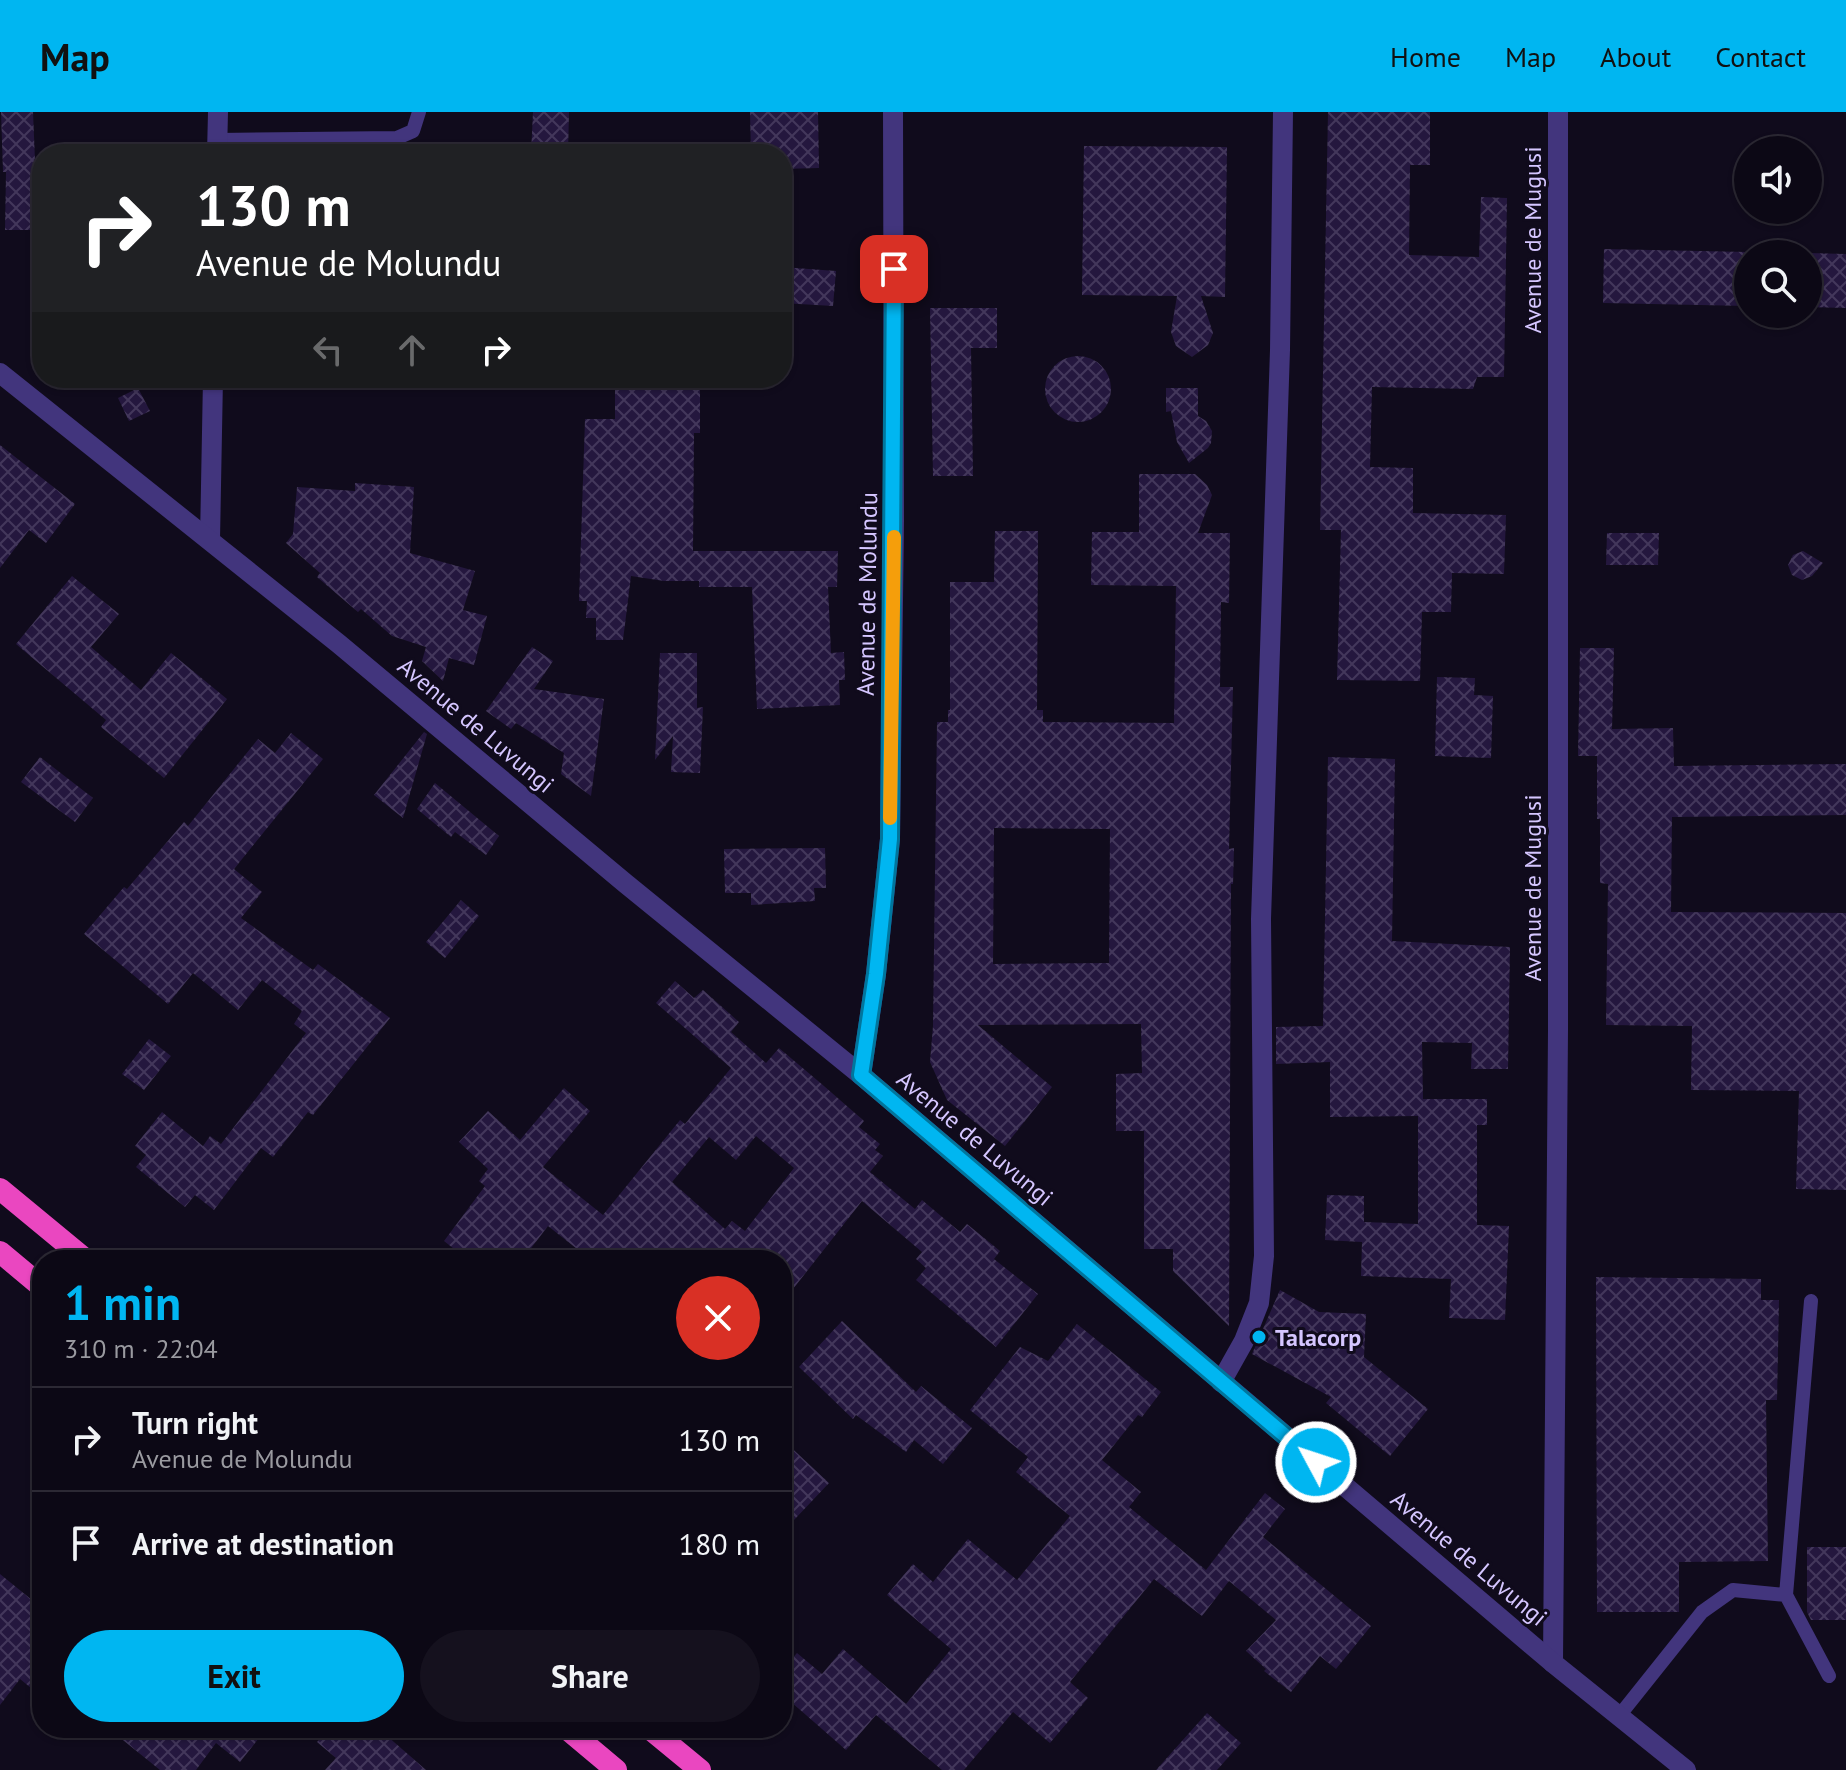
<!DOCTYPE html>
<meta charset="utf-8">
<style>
:root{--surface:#0c0815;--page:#15111e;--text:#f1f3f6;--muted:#9a9aa0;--line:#2c2934;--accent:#00b6f1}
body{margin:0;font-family:"PT Sans",sans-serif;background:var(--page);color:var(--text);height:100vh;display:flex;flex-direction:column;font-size:30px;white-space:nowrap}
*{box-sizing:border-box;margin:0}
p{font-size:26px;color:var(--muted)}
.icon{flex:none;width:44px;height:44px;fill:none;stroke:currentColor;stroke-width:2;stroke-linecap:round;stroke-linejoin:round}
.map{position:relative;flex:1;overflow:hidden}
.side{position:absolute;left:32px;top:1138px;width:760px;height:488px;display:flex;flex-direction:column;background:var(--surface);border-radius:32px;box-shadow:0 2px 6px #0004,0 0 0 2px var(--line)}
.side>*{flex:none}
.banner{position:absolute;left:32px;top:32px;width:760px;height:244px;border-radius:32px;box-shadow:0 2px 6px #0004,0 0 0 2px var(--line);background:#202124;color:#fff;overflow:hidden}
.tools{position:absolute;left:1734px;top:24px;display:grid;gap:16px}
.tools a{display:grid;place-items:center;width:88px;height:88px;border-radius:50%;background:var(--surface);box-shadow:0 2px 6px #0004,0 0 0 2px var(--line);font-size:40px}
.pin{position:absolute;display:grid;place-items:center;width:68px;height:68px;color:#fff;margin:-34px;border-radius:16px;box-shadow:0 4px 12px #0006}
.me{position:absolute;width:88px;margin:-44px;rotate:310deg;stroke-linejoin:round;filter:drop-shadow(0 0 6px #0008)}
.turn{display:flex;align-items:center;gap:28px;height:168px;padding:0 32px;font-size:36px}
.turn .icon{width:104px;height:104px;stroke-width:2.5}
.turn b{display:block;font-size:56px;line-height:68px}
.lanes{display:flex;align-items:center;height:76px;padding:0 32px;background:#0003;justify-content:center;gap:40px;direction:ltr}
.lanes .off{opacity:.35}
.round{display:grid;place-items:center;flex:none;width:84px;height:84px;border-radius:42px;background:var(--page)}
.overview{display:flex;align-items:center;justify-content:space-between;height:136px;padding:0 32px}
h1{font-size:48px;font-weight:600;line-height:60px;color:var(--accent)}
.button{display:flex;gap:16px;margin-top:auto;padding:16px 32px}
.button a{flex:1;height:92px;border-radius:48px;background:var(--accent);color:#111;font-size:32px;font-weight:600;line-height:92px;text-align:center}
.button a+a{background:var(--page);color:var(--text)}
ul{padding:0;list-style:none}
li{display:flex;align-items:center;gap:24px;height:104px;padding:0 32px;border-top:2px solid var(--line)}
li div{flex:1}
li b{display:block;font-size:30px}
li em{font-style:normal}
header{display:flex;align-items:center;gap:48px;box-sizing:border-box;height:112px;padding:0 40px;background:var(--accent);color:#111}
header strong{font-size:38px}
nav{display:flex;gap:44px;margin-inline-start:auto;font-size:28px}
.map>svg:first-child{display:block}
.building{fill:url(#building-cross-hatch);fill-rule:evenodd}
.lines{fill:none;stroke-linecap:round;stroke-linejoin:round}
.service{stroke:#42357d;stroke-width:14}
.minor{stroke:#42357d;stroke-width:20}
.tertiary{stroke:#42357d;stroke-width:20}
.trunk{stroke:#ea47c0;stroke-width:22}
.route-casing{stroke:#00769d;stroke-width:20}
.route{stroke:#00b6f1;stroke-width:14}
.slow{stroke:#f59e0b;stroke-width:14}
.poi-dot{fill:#00b6f1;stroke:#100b1c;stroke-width:3}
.labels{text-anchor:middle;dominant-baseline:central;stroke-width:6;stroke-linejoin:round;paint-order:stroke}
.street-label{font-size:24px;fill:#d5c6ff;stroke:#100b1c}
.poi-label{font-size:24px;font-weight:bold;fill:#d5c6ff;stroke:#100b1c;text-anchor:start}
</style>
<header>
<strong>Map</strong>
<nav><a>Home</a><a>Map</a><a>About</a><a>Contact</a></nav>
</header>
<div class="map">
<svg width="1846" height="1658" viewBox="0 0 1846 1658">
<defs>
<pattern id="building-cross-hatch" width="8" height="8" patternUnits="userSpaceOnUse" patternTransform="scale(2)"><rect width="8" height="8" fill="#24173e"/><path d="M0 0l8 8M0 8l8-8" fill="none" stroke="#43375b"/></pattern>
</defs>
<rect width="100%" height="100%" fill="#100b1c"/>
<!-- building -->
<path class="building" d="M1,0H33L36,73H42V118H5L6,60H3Z
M533,0H569L568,42H531Z
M750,0H818L819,56L782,57V42H751Z
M1328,0H1430V53H1410L1409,143L1479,145L1481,85L1507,86L1504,265H1477L1473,277L1372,275L1370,355L1413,356V401L1506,403L1504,462L1452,461L1451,500H1422L1420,569L1337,568L1341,418H1320Z
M1084,34L1227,35L1225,185L1201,184L1213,221L1208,233L1192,245L1176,234L1171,220L1177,184L1082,183Z
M1604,137L1748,140V194L1603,191Z
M1808,141L1846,142V196L1808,195Z
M782,155L836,159L833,194L782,191Z
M930,196H997V236H971L973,364H933Z
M1045 277a33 33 0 1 1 66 0a33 33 0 1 1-66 0Z
M615,266H700V321H694L693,439H838L837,475H828L831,541L844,540L845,568H839L840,593L757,597L752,475H699V469H664L631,464L623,528H596V506H586L587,489H579L585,307H615Z
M138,276L150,299L129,309L118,286Z
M1166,276H1198V304L1206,309L1212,319L1211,331L1208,336L1189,351L1177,330L1171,299L1166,300Z
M0,333L75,392L46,431L29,418L0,456Z
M1139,362H1195L1207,373L1212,383L1198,421H1230L1229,491L1221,490L1220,575H1233L1229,737L1234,736L1233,772H1231L1229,1214L1173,1159V1137H1144V1019H1116V962L1142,961L1141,912L978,913L1052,975L1005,1034L947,988L930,950L933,914L937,610H948V598H950V470H994L995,419H1038L1037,598H1043V610L1174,611L1176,474L1091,473L1092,420H1139ZM994,716L1110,717L1109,851L993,852Z
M355,371L414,375L410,441L475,459L463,498L487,504L474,553L449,546L443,569L422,549L426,535L392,524L361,497L358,500L317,465L320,461L286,431L293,422L297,375L355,379Z
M1607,421H1659L1658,453H1606Z
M1803,439L1823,451L1812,464L1802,468L1792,463L1788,453L1793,443Z
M72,464L119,502L91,535L141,578L171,541L227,587L164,666L101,615L106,608L16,532Z
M532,535L553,549L534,577L604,587L591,684L561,662L564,641L516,611L511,617L486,599Z
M1580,536H1614L1612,617L1673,616L1674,654L1846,652V703L1672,705L1671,800L1846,801V1078L1796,1077L1799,979L1691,978L1692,914L1606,913L1608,772L1600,771V707H1597V644H1578Z
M660,541H697V596L703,595L700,661L671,660L673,624L655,648Z
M1437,565L1475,566L1474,583L1493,584L1491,646L1435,644Z
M424,620L427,622L403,706L374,683Z
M291,621L323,647L234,757L262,780L241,806L313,858L318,852L390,906L313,1003L308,1000L273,1045L261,1036L214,1098L195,1083L185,1095L136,1055L146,1043L135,1034L162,1000L203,1034L210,1024L221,1032L306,921L294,912L302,899L262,868L238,898L193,861L168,892L84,822L124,775L127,777L184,710L188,714L258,627L275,641Z
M40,645L93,686L75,710L21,670Z
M1328,645L1395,647L1392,829L1510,835L1508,957H1471L1472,931L1422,930L1423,987H1487V1013H1477V1113L1509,1114L1505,1208L1449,1206L1451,1167L1361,1164L1362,1130L1325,1128L1327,1083L1364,1084V1110L1418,1112V1004L1330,1005V950L1276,952V915L1323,914Z
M435,671L499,724L486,743L455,720L451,725L417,697Z
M825,736L826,776H814L815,789L751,793V781H725L724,737Z
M461,788L479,804L445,846L426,830Z
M675,869L694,886L703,878L739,910L731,920L766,951L779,936L824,974L864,1009L859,1015L880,1032L875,1038L883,1044L870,1060L915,1097L922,1088L960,1120L967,1112L1000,1139L994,1147L1038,1182L996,1235L916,1168L926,1156L916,1147L922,1140L862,1089L782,1191V1148H591L548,1114L522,1148H468L444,1129L485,1074L479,1069L488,1057L459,1030L488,999L520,1028L564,976L590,999L543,1055L603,1103L680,1008L685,1012L731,956L656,891ZM756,1024L794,1056L745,1119L732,1109L725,1117L672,1070L709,1025L736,1048Z
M149,927L171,944L144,978L122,962Z
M1596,1165L1761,1167V1188H1779L1777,1288H1766L1768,1449L1679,1450V1500H1597Z
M1280,1178L1319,1200L1366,1202L1364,1245L1428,1297L1390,1344L1326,1291L1331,1285L1252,1242Z
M842,1209L916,1280L921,1274L972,1316L943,1352L914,1328L906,1340L856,1303L853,1307L799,1255Z
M1077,1212L1161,1280L1142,1305L1138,1303L1102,1348L1141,1380L1129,1395L1206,1458L1265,1381L1285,1397L1263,1425L1371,1514L1336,1557L1320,1544L1291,1580L1264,1559L1266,1557L1246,1539L1276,1508L1229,1469L1202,1504L1154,1467L1070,1570L1088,1586L1050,1631L1013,1600L964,1658H942L876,1603L846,1638L782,1582V1558L797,1541L822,1562L843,1537L906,1592L951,1537L887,1483L913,1452L933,1470L968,1427L1017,1468L1070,1404L1016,1360L1028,1345L970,1298L1020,1235L1048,1249Z
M782,1327L829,1371L794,1408L782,1397Z
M1807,1435H1846V1508H1811L1807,1500Z
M0,1462L32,1488L42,1489V1585L20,1567L0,1593Z
M1207,1601L1241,1631L1217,1658H1156Z
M108,1616H267L240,1650L216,1631L196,1658H160Z
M329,1616H378L426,1658H325L336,1646L317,1630Z"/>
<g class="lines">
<!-- service -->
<path class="service" d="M218,28L397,26L413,19L419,0
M1786,1483L1811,1189
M1619,1604L1702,1500L1733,1478L1786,1483L1829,1564"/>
<!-- minor -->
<path class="minor" d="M217,42L218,0
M210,428L213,266
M861,963L876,862L890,727L894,409L893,0
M1221,1270L1244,1229L1259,1191L1264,1144L1261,807L1280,238L1283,0
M1553,1551L1558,918V0"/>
<!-- tertiary -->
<path class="tertiary" d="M0,261L339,532L625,771L861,963L1553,1551L1686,1658"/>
<!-- trunk -->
<path class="trunk" d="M0,1077L86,1148
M0,1140L42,1175
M566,1616L616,1658
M649,1616L700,1658"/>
</g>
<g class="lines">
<!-- route casing -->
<g class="route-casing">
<path id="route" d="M894,157L890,727L876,862L861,963L1316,1350"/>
</g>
<!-- route -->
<use href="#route" class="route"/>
<!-- slow -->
<path class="slow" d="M890,706L894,425"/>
</g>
<!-- markers -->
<circle class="poi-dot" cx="1259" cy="1225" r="8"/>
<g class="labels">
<!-- street labels -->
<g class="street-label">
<text transform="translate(1532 128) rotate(-90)">Avenue de Mugusi</text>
<text transform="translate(867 482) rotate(-89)">Avenue de Molundu</text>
<text transform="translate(476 613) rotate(40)">Avenue de Luvungi</text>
<text transform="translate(1532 776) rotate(-90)">Avenue de Mugusi</text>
<text transform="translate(975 1026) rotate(40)">Avenue de Luvungi</text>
<text transform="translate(1469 1446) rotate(40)">Avenue de Luvungi</text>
</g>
<!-- poi labels -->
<g class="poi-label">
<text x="1275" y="1225">Talacorp</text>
</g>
</g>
</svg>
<div class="tools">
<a><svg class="icon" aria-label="sound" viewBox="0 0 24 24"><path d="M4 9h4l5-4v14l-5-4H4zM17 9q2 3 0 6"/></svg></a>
<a><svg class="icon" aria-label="search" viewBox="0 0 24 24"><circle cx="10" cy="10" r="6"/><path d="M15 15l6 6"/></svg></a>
</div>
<div class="pin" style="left:894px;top:157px;background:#d93025"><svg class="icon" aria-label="arrive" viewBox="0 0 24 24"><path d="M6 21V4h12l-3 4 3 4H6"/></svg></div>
<svg class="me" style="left:1316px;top:1350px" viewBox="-20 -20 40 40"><circle r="17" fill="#00b6f1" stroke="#fff" stroke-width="3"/><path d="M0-11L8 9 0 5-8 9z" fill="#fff"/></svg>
<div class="banner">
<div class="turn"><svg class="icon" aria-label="right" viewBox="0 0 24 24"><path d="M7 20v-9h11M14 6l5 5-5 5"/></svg><div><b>130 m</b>Avenue de Molundu</div></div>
<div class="lanes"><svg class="icon off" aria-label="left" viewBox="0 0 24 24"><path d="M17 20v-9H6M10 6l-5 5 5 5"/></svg><svg class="icon off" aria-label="ahead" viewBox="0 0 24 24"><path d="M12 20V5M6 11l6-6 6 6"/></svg><svg class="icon" aria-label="right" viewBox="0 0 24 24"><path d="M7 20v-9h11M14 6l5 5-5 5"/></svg></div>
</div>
<section class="side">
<div class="overview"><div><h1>1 min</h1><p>310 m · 22:04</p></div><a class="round" style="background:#d93025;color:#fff"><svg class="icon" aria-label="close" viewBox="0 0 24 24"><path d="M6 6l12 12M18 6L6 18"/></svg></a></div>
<ul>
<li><svg class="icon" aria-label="right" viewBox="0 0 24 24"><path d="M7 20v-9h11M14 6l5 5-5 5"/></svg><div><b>Turn right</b><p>Avenue de Molundu</p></div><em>130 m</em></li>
<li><svg class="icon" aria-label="arrive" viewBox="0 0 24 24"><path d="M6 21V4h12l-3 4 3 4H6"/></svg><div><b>Arrive at destination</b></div><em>180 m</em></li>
</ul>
<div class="button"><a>Exit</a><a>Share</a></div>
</section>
</div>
